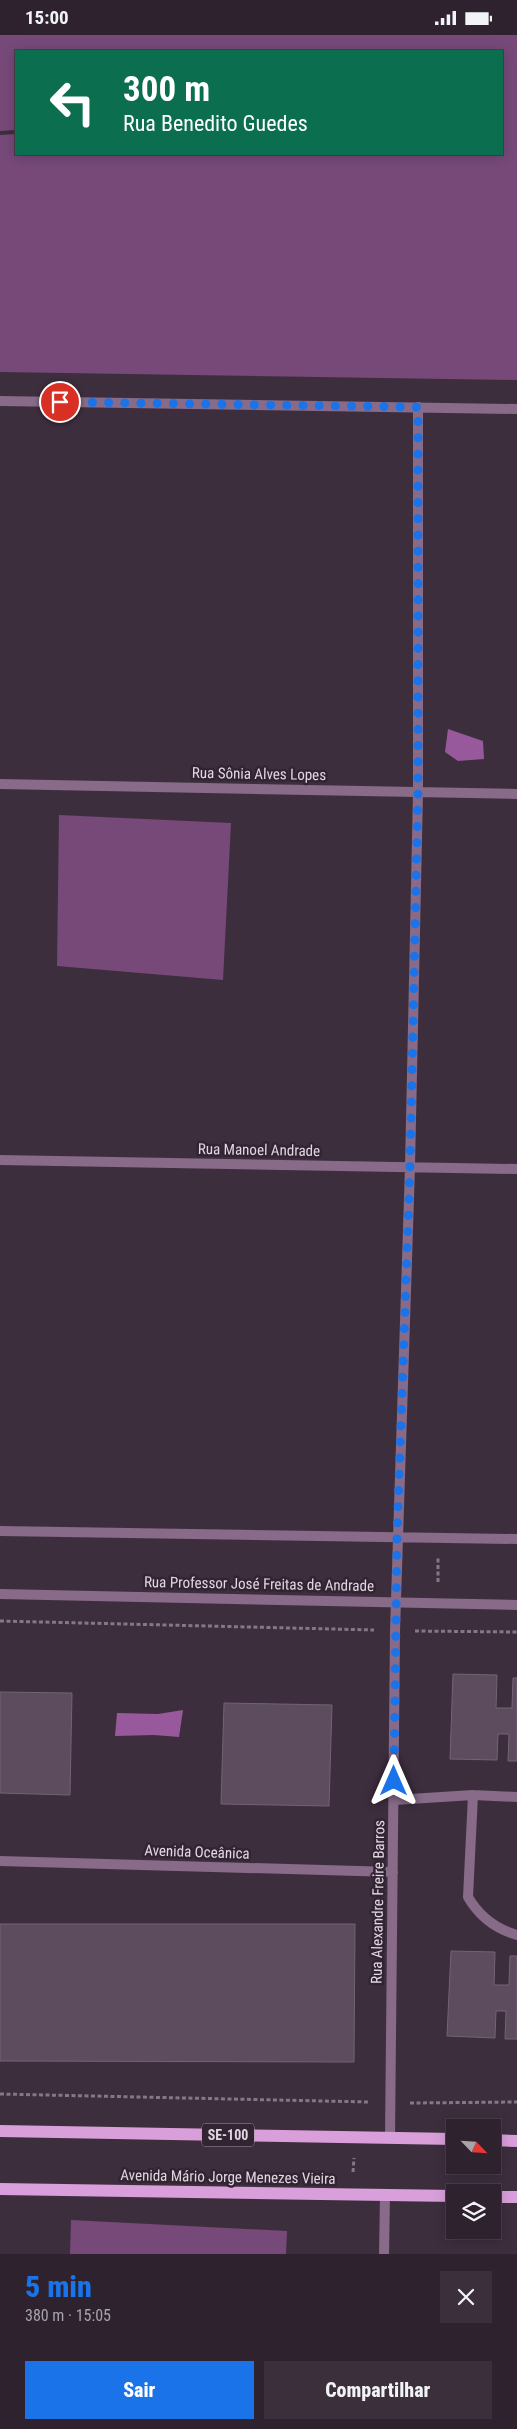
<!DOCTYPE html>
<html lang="pt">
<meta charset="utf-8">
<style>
:root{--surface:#2e222e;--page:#3a2f3a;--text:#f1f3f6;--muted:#a7a4aa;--line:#493f4a;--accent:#1a73e8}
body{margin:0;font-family:"Roboto Condensed",sans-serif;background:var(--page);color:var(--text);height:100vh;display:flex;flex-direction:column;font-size:19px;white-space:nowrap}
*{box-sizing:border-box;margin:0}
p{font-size:16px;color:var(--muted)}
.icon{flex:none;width:28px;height:28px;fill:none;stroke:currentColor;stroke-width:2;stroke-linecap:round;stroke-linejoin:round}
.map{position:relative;height:2219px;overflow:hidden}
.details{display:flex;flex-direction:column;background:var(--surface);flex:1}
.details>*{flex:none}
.top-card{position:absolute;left:15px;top:15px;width:488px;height:105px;border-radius:0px;box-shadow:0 2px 12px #0003,0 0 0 1px var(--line);background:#0b6e4f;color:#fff;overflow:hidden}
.needle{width:32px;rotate:115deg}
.buttons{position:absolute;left:446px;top:2084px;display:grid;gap:10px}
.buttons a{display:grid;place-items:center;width:55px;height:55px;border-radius:0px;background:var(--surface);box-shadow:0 2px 12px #0003,0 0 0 1px var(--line);font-size:25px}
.pin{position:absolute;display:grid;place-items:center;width:42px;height:42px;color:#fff;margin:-21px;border:2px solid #fff;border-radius:50%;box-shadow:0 1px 5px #0007}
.me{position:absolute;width:55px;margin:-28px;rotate:0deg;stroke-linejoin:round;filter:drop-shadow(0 0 4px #0008)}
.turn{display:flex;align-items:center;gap:18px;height:105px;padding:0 25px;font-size:22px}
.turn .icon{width:65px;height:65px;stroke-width:2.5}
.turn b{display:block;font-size:35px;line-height:42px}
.round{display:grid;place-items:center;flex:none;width:52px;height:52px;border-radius:0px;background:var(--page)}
.headline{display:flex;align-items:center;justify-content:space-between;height:85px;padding:0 25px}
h1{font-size:30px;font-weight:800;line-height:38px;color:var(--accent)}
.button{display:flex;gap:10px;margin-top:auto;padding:10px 25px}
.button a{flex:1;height:58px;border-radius:0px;background:var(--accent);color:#fff;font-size:20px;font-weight:800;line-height:58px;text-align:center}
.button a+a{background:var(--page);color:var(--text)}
.status{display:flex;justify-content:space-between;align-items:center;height:35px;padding:0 25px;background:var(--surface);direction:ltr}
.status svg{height:14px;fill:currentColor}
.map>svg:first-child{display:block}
.green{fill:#764979}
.water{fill:#98599c}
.building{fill:#5c4c5d;stroke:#746375}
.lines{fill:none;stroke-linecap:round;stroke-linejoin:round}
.path{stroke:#847885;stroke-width:3;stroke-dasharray:4 2.5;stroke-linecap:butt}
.service{stroke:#876b88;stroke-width:10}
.minor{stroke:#876b88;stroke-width:10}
.tertiary{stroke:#876b88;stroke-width:10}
.primary{stroke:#d99fdb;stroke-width:12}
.route{stroke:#1a73e8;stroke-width:9;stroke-dasharray:0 16.2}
.labels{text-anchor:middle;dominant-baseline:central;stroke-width:5;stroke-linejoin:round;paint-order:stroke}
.shield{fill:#332434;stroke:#aca1ac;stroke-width:1}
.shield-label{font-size:14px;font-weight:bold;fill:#e0d7e0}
.street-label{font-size:15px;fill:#e0d7e0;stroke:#332434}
</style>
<div class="status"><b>15:00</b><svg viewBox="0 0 49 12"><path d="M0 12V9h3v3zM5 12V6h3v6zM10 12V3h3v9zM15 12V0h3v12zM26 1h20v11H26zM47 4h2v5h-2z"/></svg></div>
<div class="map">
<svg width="517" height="2219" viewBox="0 0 517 2219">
<rect width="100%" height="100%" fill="#3d2e3e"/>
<!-- green -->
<path class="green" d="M0,0H517V345L0,337V100L16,99V119H501V16H16V95L0,96Z
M59,780L231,788L223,945L57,931Z
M71,2185L287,2196L286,2219H70Z"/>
<!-- water -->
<path class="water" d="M448,694L483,706L484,724L458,726L445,717Z
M183,1675L179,1702L154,1700L115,1701L117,1678L158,1679Z"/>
<!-- building -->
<path class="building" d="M453,1639L497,1640L496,1673H512L513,1643H517V1726H508L509,1699H498L497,1725L450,1724Z
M0,1657L72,1658L70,1760L0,1758Z
M224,1668L332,1670L329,1771L221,1769Z
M0,1889H355L354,2027L0,2026Z
M451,1916L495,1917L494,1950H509L510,1921H517V2004H505L506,1976H496L495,2003L447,2001Z"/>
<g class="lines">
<!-- path -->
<path class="path" d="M438,1547V1523
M0,1586L374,1595
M415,1596L517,1597
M0,2059L369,2067
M410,2068L517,2067
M353,2137L354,2123"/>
<!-- service -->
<path class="service" d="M473,1760L468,1862C479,1881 496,1894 517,1900
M394,1765L473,1760L517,1762"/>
<!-- minor -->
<path class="minor" d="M0,366L517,374
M0,749L517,759
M0,1125L517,1134
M0,1496L517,1504
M0,1826L393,1837
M390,2103L395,1596L410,1132L418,757V372
M384,2219L385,2161"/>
<!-- tertiary -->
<path class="tertiary" d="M0,1559L517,1570"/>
<!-- primary -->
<path class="primary" d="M0,2096L455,2104
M492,2105L517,2106
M0,2154L455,2161
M492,2162H517"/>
</g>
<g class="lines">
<!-- route -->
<path class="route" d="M60,367L418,372V757L410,1132L397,1502L394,1746"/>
</g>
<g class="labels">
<!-- shield labels -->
<rect class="shield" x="202" y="2088.5" width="52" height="23" rx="4"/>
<g class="shield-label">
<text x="228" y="2100">SE-100</text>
</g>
<!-- street labels -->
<g class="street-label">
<text transform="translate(259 739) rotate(1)">Rua Sônia Alves Lopes</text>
<text transform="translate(259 1115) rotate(1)">Rua Manoel Andrade</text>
<text transform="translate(259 1549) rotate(1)">Rua Professor José Freitas de Andrade</text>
<text transform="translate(197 1817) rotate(2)">Avenida Oceânica</text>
<text transform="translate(378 1867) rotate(-89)">Rua Alexandre Freire Barros</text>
<text transform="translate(228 2142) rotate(1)">Avenida Mário Jorge Menezes Vieira</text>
</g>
</g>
</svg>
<div class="buttons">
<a><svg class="needle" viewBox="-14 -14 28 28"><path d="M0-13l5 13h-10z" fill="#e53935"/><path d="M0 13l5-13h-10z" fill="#a7a4aa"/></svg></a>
<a><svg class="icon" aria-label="layers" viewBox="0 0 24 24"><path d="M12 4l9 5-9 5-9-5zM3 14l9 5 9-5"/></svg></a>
</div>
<div class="pin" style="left:60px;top:367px;background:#d93025"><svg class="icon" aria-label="arrive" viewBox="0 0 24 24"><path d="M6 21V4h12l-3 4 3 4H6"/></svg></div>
<svg class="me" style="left:394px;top:1746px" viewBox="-20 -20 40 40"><path d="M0-17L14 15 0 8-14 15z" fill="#1a73e8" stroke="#fff" stroke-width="4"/></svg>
<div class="top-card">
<div class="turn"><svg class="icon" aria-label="left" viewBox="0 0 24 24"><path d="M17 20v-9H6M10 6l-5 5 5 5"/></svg><div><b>300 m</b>Rua Benedito Guedes</div></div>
</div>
</div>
<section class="details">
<div class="headline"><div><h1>5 min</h1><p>380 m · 15:05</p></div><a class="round"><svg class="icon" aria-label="close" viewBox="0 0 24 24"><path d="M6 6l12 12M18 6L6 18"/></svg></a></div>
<div class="button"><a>Sair</a><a>Compartilhar</a></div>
</section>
